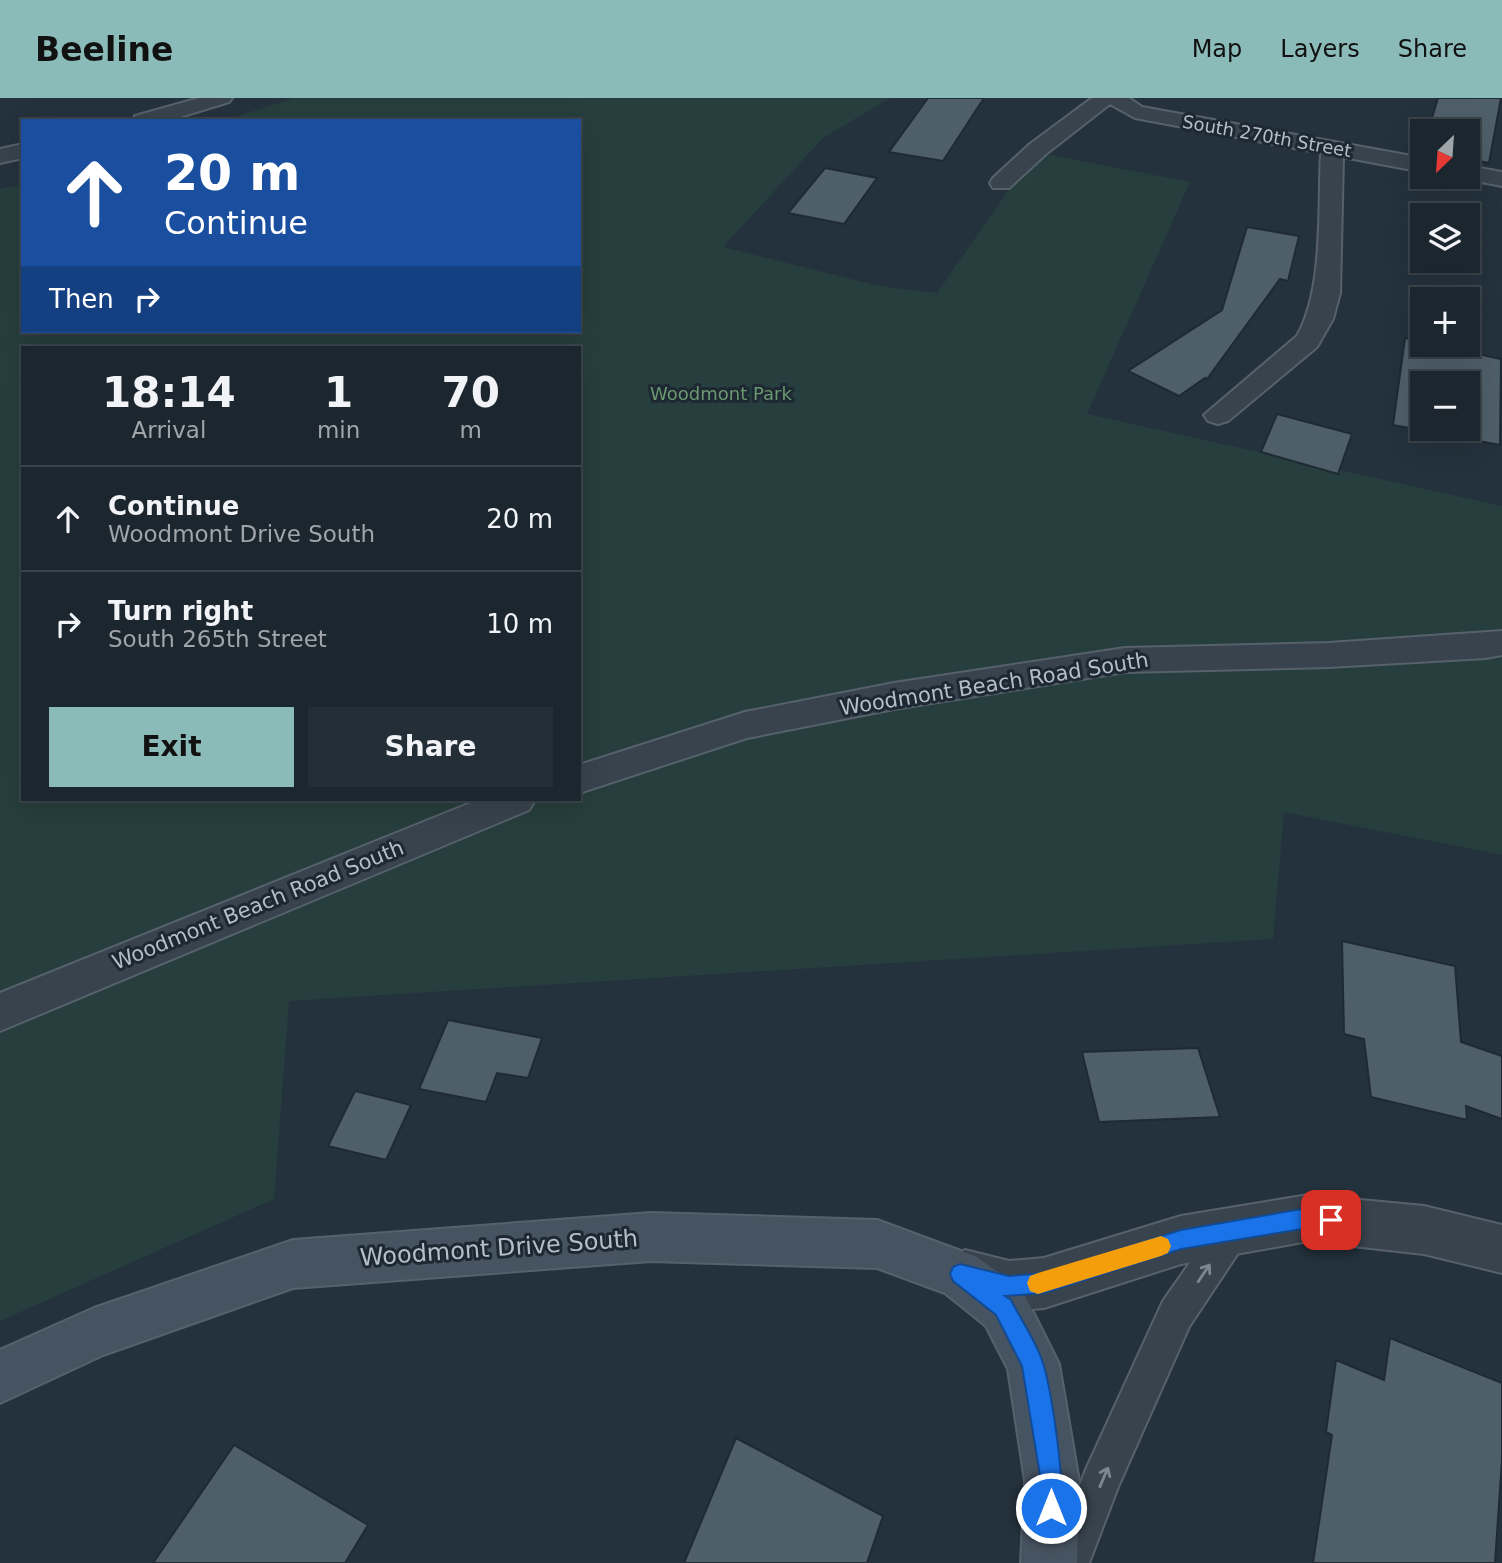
<!DOCTYPE html>
<meta charset="utf-8">
<style>
:root{--surface:#1b262e;--page:#242e36;--text:#f1f3f6;--muted:#a0a5aa;--line:#39434a;--accent:#8bbbb9}
body{margin:0;font-family:"DejaVu Sans",sans-serif;background:var(--page);color:var(--text);height:100vh;display:flex;flex-direction:column;font-size:26px;white-space:nowrap}
*{box-sizing:border-box;margin:0}
p{font-size:23px;color:var(--muted)}
.icon{flex:none;width:38px;height:38px;fill:none;stroke:currentColor;stroke-width:2;stroke-linecap:round;stroke-linejoin:round}
.map{position:relative;flex:1;overflow:hidden}
.details{position:absolute;left:21px;top:248px;width:560px;height:455px;display:flex;flex-direction:column;background:var(--surface);border-radius:0px;box-shadow:0 7px 28px #0002,0 0 0 2px var(--line)}
.details>*{flex:none}
.banner{position:absolute;left:21px;top:21px;width:560px;height:214px;border-radius:0px;box-shadow:0 7px 28px #0002,0 0 0 2px var(--line);background:#1a4fa0;color:#fff;overflow:hidden}
.needle{width:46px;rotate:205deg}
.tools{position:absolute;left:1410px;top:21px;display:grid;gap:14px}
.tools a{display:grid;place-items:center;width:70px;height:70px;border-radius:0px;background:var(--surface);box-shadow:0 7px 28px #0002,0 0 0 2px var(--line);font-size:35px}
.pin{position:absolute;display:grid;place-items:center;width:60px;height:60px;color:#fff;margin:-30px;border-radius:14px;box-shadow:0 4px 10px #0006}
.me{position:absolute;width:77px;margin:-38px;rotate:0deg;stroke-linejoin:round;filter:drop-shadow(0 0 5px #0008)}
.turn{display:flex;align-items:center;gap:24px;height:147px;padding:0 28px;font-size:32px}
.turn .icon{width:91px;height:91px;stroke-width:2.5}
.turn b{display:block;font-size:49px;line-height:60px}
.then{display:flex;align-items:center;height:66px;padding:0 28px;background:#0003;gap:14px;font-size:26px}
.eta{display:flex;justify-content:space-evenly;align-items:center;height:119px;text-align:center}
.eta b{font-size:42px;font-weight:800;line-height:49px}
.action{display:flex;gap:14px;margin-top:auto;padding:14px 28px}
.action a{flex:1;height:80px;border-radius:0px;background:var(--accent);color:#111;font-size:28px;font-weight:800;line-height:80px;text-align:center}
.action a+a{background:var(--page);color:var(--text)}
ul{padding:0;list-style:none}
li{display:flex;align-items:center;gap:21px;height:105px;padding:0 28px;border-top:2px solid var(--line)}
li div{flex:1}
li b{display:block;font-size:26px}
li em{font-style:normal}
header{display:flex;align-items:center;gap:42px;box-sizing:border-box;height:98px;padding:0 35px;background:var(--accent);color:#111}
header strong{font-size:33px}
nav{display:flex;gap:38px;margin-inline-start:auto;font-size:24px}
.map>svg:first-child{display:block}
.green{fill:#263e3d;fill-rule:evenodd}
.building{fill:#4f5f6a;stroke:#1f2a34;stroke-width:2;fill-rule:evenodd}
.lines{fill:none;stroke-linecap:round;stroke-linejoin:round}
.service-casing{stroke:#56616b;stroke-width:4}
.minor-casing{stroke:#56616b;stroke-width:4}
.secondary-casing{stroke:#56616b;stroke-width:4}
.service{fill:#38434d;fill-rule:evenodd}
.minor{fill:#38434d;fill-rule:evenodd}
.secondary{fill:#465360;fill-rule:evenodd}
.oneway{stroke:#7c8791}
.route{fill:#1a73e8;stroke:#114b97;stroke-width:2}
.slow{fill:#f59e0b}
.labels{text-anchor:middle;dominant-baseline:central;stroke-width:6;stroke-linejoin:round;paint-order:stroke}
.far-street-label{font-size:18px;fill:#b4bec8;stroke:#1d2832}
.far-park-label{font-size:18px;fill:#6c9870;stroke:#1d2832}
.street-label{font-size:21px;fill:#b4bec8;stroke:#1d2832}
.near-street-label{font-size:24px;fill:#b4bec8;stroke:#1d2832}
</style>
<header>
<strong>Beeline</strong>
<nav><a>Map</a><a>Layers</a><a>Share</a></nav>
</header>
<div class="map">
<svg width="1502" height="1465" viewBox="0 0 1502 1465">
<rect width="100%" height="100%" fill="#24323d"/>
<!-- green -->
<path class="green" d="M289,0H890L823,40L723,149L879,188L937,195L1035,54L1190,84L1087,316L1502,408V757L1284,714L1273,841L289,903L274,1101L0,1223V91L23,86V233H579V23H223L291,1ZM23,250H579V702H23Z"/>
<!-- building -->
<path class="building" d="M928,0H984L943,63L889,54Z
M1438,0H1501L1489,65L1468,61V33H1428Z
M825,70L877,80L844,126L788,115Z
M1247,129L1299,138L1288,183L1280,181L1207,281L1205,280L1179,298L1128,273L1222,212Z
M1405,240L1423,244V247H1435L1501,261L1500,347L1393,327ZM1423,285H1468V331H1423Z
M1277,316L1352,336L1338,376L1261,354Z
M1342,843L1455,868L1461,944L1502,958V1021L1466,1008L1467,1022L1371,999L1364,941L1344,936Z
M448,922L542,940L528,980L497,975L486,1004L419,991Z
M1198,950L1220,1019L1099,1024L1082,954Z
M355,993L411,1007L386,1062L328,1048Z
M1390,1240L1502,1285V1362L1495,1465H1313L1332,1337L1326,1334L1336,1262L1384,1282Z
M736,1340L883,1418L867,1465H684Z
M234,1347L368,1427L345,1465H153Z"/>
<g class="lines">
<!-- service casing -->
<g class="service-casing">
<path id="service" d="M1234,1114L1246,1119L1252,1131L1246,1143L1189,1229L1118,1389L1089,1465H1049L1087,1369L1163,1203L1222,1119Z"/>
</g>
<!-- minor casing -->
<g class="minor-casing">
<path id="minor" d="M199,0H232L229,4L167,23H133L135,18Z
M1092,0H1129L1142,9L1423,60V74L1343,59L1340,195L1333,221L1317,249L1228,323L1218,326L1208,323L1204,317L1297,238C1324,190 1318,111 1321,55L1135,20L1110,6L1046,56L1009,90H993L990,85L993,80L1030,46Z
M23,46V60L0,65V51Z
M1468,68L1502,74V88L1460,80L1468,79Z
M1502,533V557L1486,560L1329,569L1125,574L894,611L747,640L579,695V667L745,614L894,585L1125,550L1329,545Z
M478,702H535L529,712L0,933V895Z
M1308,1097L1424,1108L1502,1127V1175L1424,1156L1308,1143L1181,1166L1044,1210L1009,1213L948,1194L940,1177L948,1160L965,1152L1009,1163L1044,1160L1181,1118Z"/>
</g>
<!-- secondary casing -->
<g class="secondary-casing">
<path id="secondary" d="M651,1115L877,1122L977,1159L1022,1192L1059,1266L1079,1383L1077,1465H1021L1025,1383L1008,1271L986,1228L945,1195L877,1170L651,1163L293,1190L103,1257L0,1305V1252L94,1210L293,1142Z"/>
</g>
<!-- service -->
<use href="#service" class="service"/>
<!-- minor -->
<use href="#minor" class="minor"/>
<!-- secondary -->
<use href="#secondary" class="secondary"/>
</g>
<!-- one-way arrows -->
<defs><path id="oneway-shaft" d="M-6 0H5M1.5-3L5.5 0L1.5 3" fill="none" stroke-width="1.6" stroke-linecap="round" stroke-linejoin="round" transform="scale(1.75)"/></defs>
<g class="oneway">
<use href="#oneway-shaft" transform="translate(1204 1175) rotate(-56)"/>
<use href="#oneway-shaft" transform="translate(1104 1379) rotate(-67)"/>
</g>
<!-- route -->
<path class="route" d="M1308,1110L1338,1116L1341,1122L1338,1129L1331,1132L1308,1130L1181,1151L1044,1195L1005,1198L1011,1202C1021,1222 1036,1243 1043,1265C1051,1291 1068,1396 1059,1419L1051,1422L1043,1419L1039,1410L1041,1383L1022,1268L996,1217L953,1183L950,1176L953,1169L960,1166L1009,1178L1044,1175L1181,1132Z"/>
<!-- slow -->
<path class="slow" d="M1161,1138L1168,1141L1171,1148L1168,1155L1161,1158L1038,1196L1030,1193L1027,1185L1030,1178L1038,1175Z"/>
<g class="labels">
<!-- far-street labels -->
<g class="far-street-label">
<text transform="translate(1267 38) rotate(10)">South 270th Street</text>
</g>
<!-- far-park labels -->
<g class="far-park-label">
<text x="721" y="295">Woodmont Park</text>
</g>
<!-- street labels -->
<g class="street-label">
<text transform="translate(994 586) rotate(-9)">Woodmont Beach Road South</text>
<text transform="translate(258 807) rotate(-22)">Woodmont Beach Road South</text>
</g>
<!-- near-street labels -->
<g class="near-street-label">
<text transform="translate(499 1150) rotate(-4)">Woodmont Drive South</text>
</g>
</g>
</svg>
<div class="tools">
<a><svg class="needle" viewBox="-14 -14 28 28"><path d="M0-13l5 13h-10z" fill="#e53935"/><path d="M0 13l5-13h-10z" fill="#a0a5aa"/></svg></a>
<a><svg class="icon" aria-label="layers" viewBox="0 0 24 24"><path d="M12 4l9 5-9 5-9-5zM3 14l9 5 9-5"/></svg></a>
<a>+</a>
<a>−</a>
</div>
<div class="pin" style="left:1331px;top:1122px;background:#d93025"><svg class="icon" aria-label="arrive" viewBox="0 0 24 24"><path d="M6 21V4h12l-3 4 3 4H6"/></svg></div>
<svg class="me" style="left:1051px;top:1410px" viewBox="-20 -20 40 40"><circle r="17" fill="#1a73e8" stroke="#fff" stroke-width="3"/><path d="M0-11L8 9 0 5-8 9z" fill="#fff"/></svg>
<div class="banner">
<div class="turn"><svg class="icon" aria-label="ahead" viewBox="0 0 24 24"><path d="M12 20V5M6 11l6-6 6 6"/></svg><div><b>20 m</b>Continue</div></div>
<div class="then">Then<svg class="icon" aria-label="right" viewBox="0 0 24 24"><path d="M7 20v-9h11M14 6l5 5-5 5"/></svg></div>
</div>
<section class="details">
<div class="eta">
<div><b>18:14</b><p>Arrival</p></div>
<div><b>1</b><p>min</p></div>
<div><b>70</b><p>m</p></div>
</div>
<ul>
<li><svg class="icon" aria-label="ahead" viewBox="0 0 24 24"><path d="M12 20V5M6 11l6-6 6 6"/></svg><div><b>Continue</b><p>Woodmont Drive South</p></div><em>20 m</em></li>
<li><svg class="icon" aria-label="right" viewBox="0 0 24 24"><path d="M7 20v-9h11M14 6l5 5-5 5"/></svg><div><b>Turn right</b><p>South 265th Street</p></div><em>10 m</em></li>
</ul>
<div class="action"><a>Exit</a><a>Share</a></div>
</section>
</div>
